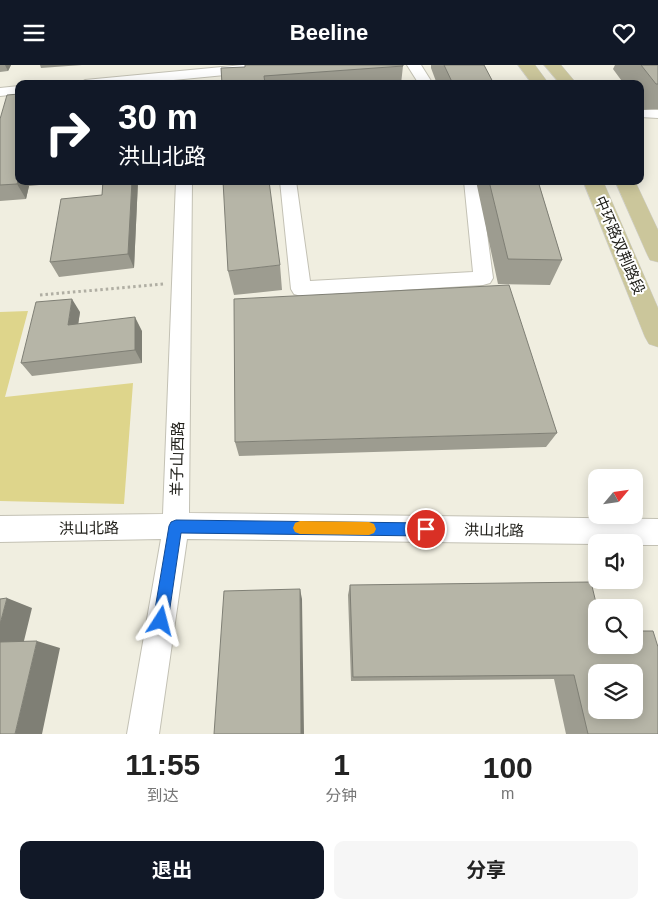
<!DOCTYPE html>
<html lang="zh">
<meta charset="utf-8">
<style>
:root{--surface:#fff;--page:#f6f6f6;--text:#222;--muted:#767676;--accent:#111827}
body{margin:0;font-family:Helvetica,"Noto Sans SC",sans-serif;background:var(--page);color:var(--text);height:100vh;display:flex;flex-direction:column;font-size:19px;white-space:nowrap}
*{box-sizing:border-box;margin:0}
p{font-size:16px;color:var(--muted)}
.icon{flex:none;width:28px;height:28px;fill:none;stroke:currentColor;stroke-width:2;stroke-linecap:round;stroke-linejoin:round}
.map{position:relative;height:669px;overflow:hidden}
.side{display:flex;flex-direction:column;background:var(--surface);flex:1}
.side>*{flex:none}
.banner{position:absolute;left:15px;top:15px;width:629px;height:105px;border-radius:10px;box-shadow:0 2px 12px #0003;background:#111827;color:#fff;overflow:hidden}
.needle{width:32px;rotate:61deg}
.fabs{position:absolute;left:588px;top:404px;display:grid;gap:10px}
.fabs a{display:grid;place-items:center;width:55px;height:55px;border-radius:10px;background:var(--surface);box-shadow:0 2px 12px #0003;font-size:25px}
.pin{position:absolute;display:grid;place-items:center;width:42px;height:42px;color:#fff;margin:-21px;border:2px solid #fff;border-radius:50%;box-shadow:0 1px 5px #0007}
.me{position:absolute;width:55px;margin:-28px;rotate:9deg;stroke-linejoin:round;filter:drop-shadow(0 0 4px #0008)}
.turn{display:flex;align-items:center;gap:18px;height:105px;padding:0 20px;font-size:22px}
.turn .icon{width:65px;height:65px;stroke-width:2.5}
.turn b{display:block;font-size:35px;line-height:42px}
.eta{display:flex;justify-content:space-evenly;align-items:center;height:85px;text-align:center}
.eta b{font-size:30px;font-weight:700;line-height:35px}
.primary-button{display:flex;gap:10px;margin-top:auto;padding:10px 20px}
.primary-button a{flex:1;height:58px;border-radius:10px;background:var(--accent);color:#fff;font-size:20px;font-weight:700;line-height:58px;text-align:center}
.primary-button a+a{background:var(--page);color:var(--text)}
header{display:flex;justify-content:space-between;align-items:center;height:65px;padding:0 20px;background:var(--accent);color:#fff;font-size:22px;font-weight:700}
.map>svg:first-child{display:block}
.green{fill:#ded58b}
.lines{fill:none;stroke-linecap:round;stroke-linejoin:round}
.minor-casing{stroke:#c3c1b4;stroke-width:2}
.major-casing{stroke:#cececd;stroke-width:1}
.path{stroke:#b0aea3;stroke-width:3;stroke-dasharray:2.5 3;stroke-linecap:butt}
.minor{fill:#fff;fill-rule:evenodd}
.major{fill:#cbc69b;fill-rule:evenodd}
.wall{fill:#9d9c90}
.shaded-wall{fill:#7f7f75}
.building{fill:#b6b5a7;stroke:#7f7f75;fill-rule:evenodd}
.route{fill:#1a73e8;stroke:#114b97}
.slow{fill:#f59e0b}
.labels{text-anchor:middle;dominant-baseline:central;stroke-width:4;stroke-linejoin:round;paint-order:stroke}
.street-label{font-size:15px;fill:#21201b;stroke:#fff}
</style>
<header><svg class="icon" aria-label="menu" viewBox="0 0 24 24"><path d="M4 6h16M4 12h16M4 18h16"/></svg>Beeline<svg class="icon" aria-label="heart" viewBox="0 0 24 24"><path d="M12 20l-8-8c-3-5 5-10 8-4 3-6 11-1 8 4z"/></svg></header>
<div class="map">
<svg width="658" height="669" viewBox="0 0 658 669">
<rect width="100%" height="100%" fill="#f0eee0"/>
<!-- green -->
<path class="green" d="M28,246L5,332L133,318L124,439L0,436V247Z"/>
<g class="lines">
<!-- minor casing -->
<g class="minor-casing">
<path id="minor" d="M243,0H293L286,4L132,19H78L85,15Z
M407,0H421L433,19H419Z
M19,21V29L0,31V23Z
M640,44L658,45V53L640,52Z
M176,116H192L189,448L658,454V480H634V478H596V479L187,474L159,669H127L161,474L0,477V451L163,449Z
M280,116H296L310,216L473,207L464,116H480L493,213L490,218L483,220L301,231L294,229L291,224Z"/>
</g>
<!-- major casing -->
<g class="major-casing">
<path id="major" d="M518,0H535L549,19H532Z
M544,0H561L577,19H560Z
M583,116H603L658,243V282L649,279L645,272Z
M615,116H635L658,165V197L650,195L647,189Z"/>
</g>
<!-- path -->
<path class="path" d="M40,230L164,219"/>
<!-- minor -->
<use href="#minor" class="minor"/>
<!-- major -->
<use href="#major" class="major"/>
</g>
<!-- wall -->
<path class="wall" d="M0,0H11L8,6L0,7Z
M40,0H82L41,3Z
M431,0H484L494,19H437L431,3Z
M615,0H658V44L643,45L640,41V19H624L613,4Z
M403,1L401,19H222L221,3Z
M0,54L19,116H80L29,121L26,134L0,136Z
M103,116H138L134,203L59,212L50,197L102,130Z
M476,116H538L562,195L550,220L498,219Z
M280,200L282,225L234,230L228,206Z
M80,247L78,259L142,266V298L32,311L21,298Z
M557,368L546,382L239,391L235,377Z
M350,520L596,580L658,669H566L554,614L351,616L348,530Z"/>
<!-- shaded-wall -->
<path class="shaded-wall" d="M5,0H11L8,6Z
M19,113V116H26L29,121L26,134L17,119Z
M132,116H138L134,203L128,189Z
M72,234L80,247L76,274L68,260Z
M135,252L142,266V298L135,285Z
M300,524L302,534L304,669H301Z
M7,533L32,543L22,584L0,579V559Z
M37,576L60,583L42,669H15Z"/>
<!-- building -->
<path class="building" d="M245,0H403V1L264,11L265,19H222L221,3L245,2Z
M444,0H484L494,19H453Z
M641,0H658V19H656Z
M19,29V113L17,119L0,120V54L7,30Z
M103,116H132L128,189L50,197L61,134L102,130Z
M223,116H269L280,200L228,206Z
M489,116H538L562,195L508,194Z
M509,220L557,368L235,377L234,234Z
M72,234L68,260L135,252V285L21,298L36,237Z
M591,517L597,542H596V580H634V566H653L658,582V669H588L574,610L353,612L350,520ZM596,608H634V645H596Z
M300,524L301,669H214L224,526Z
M7,533L0,559V534Z
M37,576L15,669H0V577Z"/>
<!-- route -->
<path class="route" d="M176,455L426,458L431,460L433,464L431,469L426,471L181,468L168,556L166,561L161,563L156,561L153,556L169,461L171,457Z"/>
<!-- slow -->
<path class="slow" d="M300,456L369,457L374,459L376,464L374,468L369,470L300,469L295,467L293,463L295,458Z"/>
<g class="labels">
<!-- street labels -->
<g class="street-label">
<text transform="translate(620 180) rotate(67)">中环路双荆路段</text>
<text transform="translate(177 394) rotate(-89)">羊子山西路</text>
<text transform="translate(89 463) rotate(-1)">洪山北路</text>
<text transform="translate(494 465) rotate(1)">洪山北路</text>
</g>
</g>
</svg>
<div class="fabs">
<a><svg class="needle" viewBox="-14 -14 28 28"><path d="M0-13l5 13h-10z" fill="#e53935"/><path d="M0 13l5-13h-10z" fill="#767676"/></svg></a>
<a><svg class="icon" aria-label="sound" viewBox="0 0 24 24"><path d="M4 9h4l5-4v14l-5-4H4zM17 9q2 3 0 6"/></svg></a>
<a><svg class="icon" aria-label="search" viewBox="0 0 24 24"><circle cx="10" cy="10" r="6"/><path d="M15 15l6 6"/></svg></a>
<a><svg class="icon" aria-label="layers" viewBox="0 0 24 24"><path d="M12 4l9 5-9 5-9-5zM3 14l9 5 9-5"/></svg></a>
</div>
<div class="pin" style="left:426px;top:464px;background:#d93025"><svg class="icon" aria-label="arrive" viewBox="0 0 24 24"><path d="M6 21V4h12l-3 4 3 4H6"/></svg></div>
<svg class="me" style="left:161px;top:556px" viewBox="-20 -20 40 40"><path d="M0-17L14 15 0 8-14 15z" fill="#1a73e8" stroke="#fff" stroke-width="4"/></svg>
<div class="banner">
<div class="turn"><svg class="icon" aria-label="right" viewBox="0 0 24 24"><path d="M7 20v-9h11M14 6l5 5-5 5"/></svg><div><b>30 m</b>洪山北路</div></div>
</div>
</div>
<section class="side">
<div class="eta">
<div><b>11:55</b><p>到达</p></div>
<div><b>1</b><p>分钟</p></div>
<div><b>100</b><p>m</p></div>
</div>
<div class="primary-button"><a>退出</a><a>分享</a></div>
</section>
